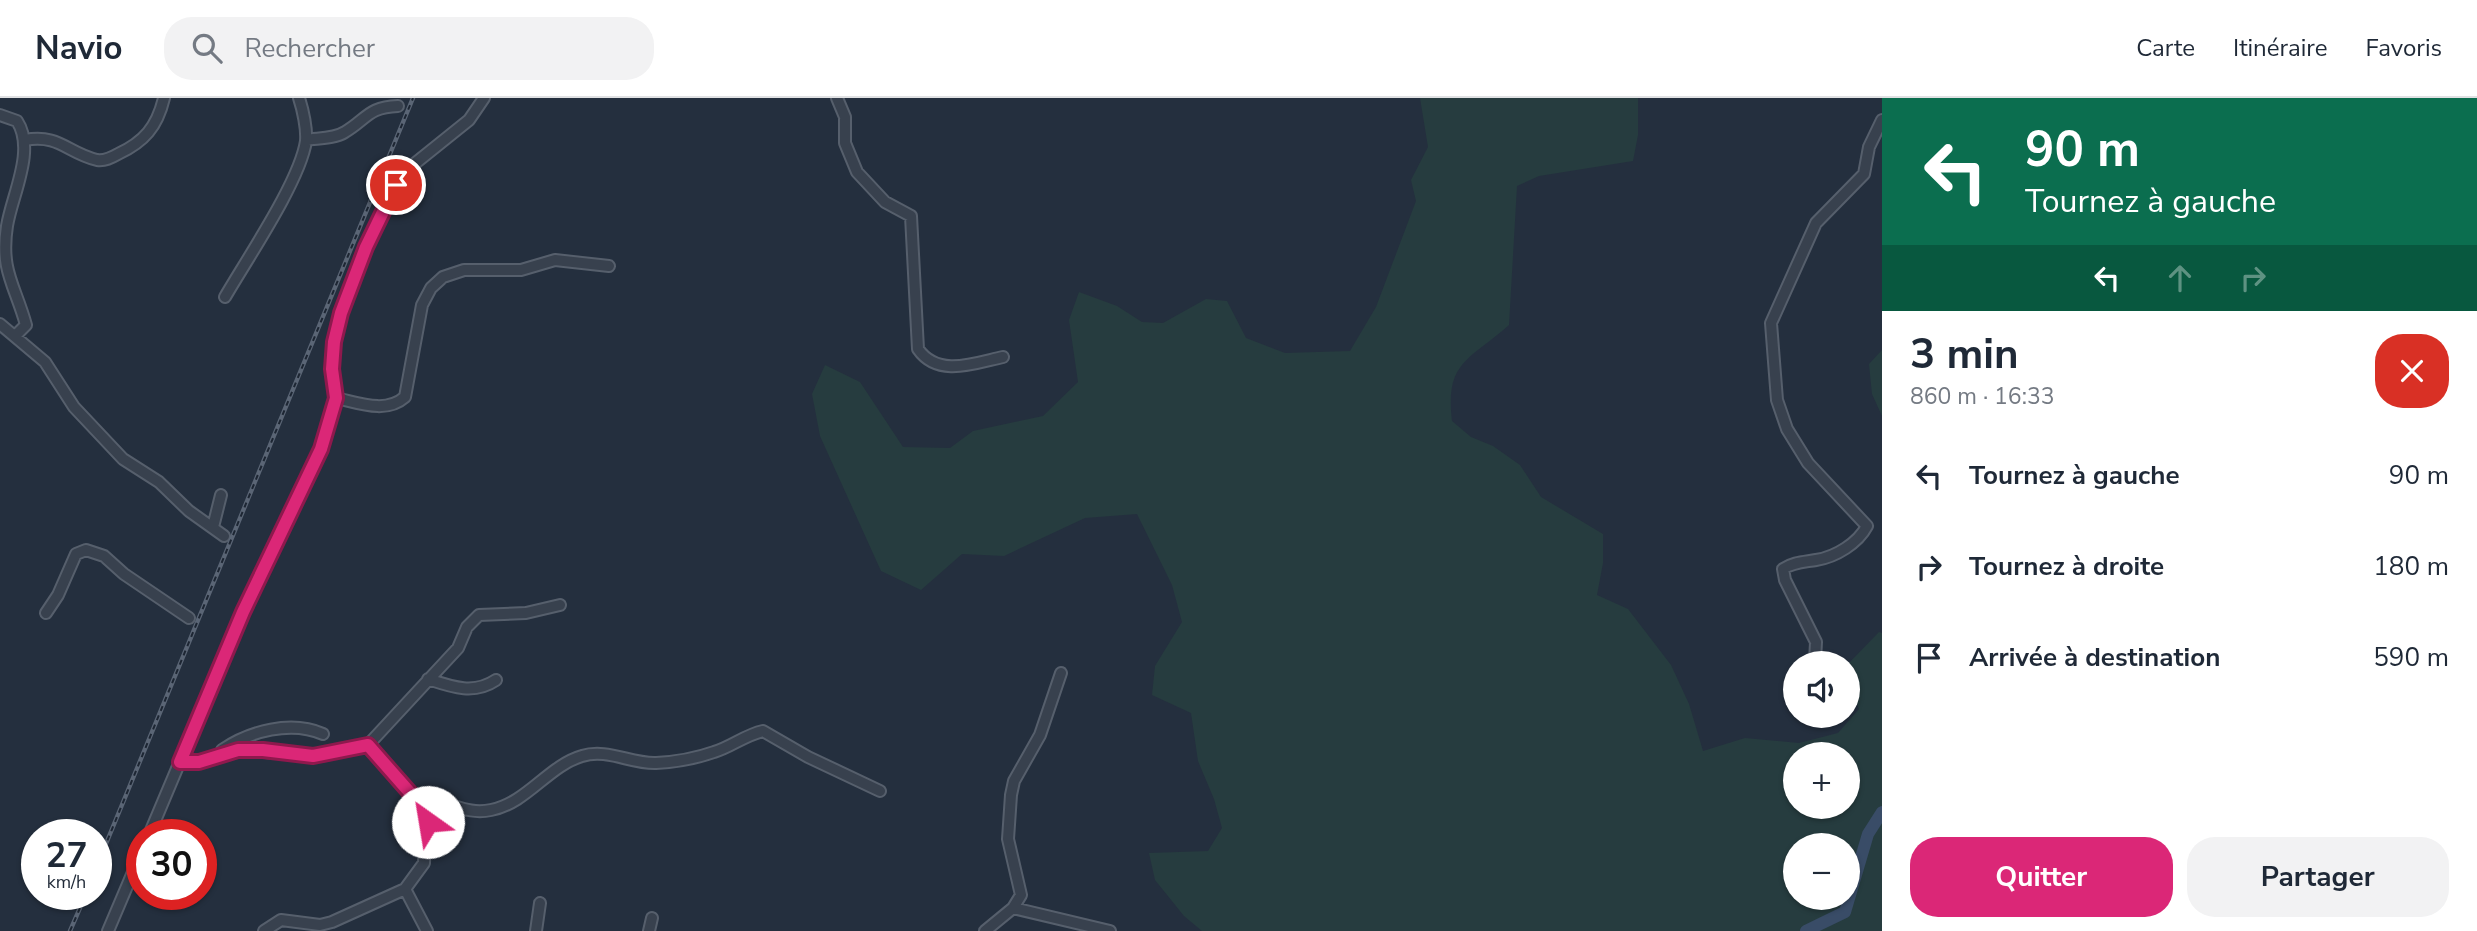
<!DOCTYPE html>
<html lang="fr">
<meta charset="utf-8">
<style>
:root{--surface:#fff;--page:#f2f2f3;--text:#1f2937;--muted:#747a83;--line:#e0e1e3;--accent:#db2777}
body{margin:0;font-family:"Nunito Sans",sans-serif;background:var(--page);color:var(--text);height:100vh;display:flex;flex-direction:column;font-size:26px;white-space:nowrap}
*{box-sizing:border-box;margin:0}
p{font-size:23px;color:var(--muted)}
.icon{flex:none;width:38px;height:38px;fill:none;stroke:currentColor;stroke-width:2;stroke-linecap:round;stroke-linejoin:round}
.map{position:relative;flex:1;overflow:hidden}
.drawer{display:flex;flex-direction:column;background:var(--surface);width:595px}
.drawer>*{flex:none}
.guide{background:#0b6e4f;color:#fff;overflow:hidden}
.tools{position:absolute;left:1783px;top:553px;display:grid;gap:14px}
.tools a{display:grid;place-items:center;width:77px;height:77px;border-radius:50%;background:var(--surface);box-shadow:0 2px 5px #0004;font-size:35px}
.speed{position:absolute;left:21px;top:721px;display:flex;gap:14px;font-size:35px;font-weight:700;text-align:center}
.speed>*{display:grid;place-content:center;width:91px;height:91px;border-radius:50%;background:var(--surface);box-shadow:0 2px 5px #0004;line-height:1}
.speed small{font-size:18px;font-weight:400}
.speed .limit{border:10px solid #d22;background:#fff;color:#111}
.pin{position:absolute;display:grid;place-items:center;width:60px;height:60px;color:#fff;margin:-30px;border:4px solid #fff;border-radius:50%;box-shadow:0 2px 7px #0007}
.me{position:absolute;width:77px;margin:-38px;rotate:328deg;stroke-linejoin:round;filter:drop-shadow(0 0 5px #0008)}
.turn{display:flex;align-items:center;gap:24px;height:147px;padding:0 28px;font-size:32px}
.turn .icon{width:91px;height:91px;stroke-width:2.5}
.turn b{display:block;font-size:49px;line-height:60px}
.lanes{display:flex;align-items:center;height:66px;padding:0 28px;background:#0003;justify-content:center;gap:35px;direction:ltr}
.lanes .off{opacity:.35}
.round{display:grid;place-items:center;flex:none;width:74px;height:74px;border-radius:28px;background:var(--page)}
.summary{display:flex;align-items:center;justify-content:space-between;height:119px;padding:0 28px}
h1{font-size:42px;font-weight:700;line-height:52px}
.button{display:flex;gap:14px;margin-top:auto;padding:14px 28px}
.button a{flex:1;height:80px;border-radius:28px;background:var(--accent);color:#fff;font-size:28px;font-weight:700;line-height:80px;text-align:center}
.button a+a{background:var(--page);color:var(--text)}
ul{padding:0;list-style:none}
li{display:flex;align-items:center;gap:21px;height:91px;padding:0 28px}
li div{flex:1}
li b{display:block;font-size:26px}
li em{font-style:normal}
header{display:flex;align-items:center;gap:42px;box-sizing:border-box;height:98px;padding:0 35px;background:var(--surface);border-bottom:2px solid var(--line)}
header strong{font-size:33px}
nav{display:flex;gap:38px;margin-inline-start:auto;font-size:24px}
.search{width:490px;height:63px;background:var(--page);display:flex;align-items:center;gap:18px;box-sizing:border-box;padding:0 24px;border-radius:28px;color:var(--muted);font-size:26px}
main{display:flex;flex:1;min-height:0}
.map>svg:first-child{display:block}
.green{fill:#263c3f;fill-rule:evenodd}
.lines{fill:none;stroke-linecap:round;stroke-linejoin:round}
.river{stroke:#394c67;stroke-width:12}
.minor-casing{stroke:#565f6c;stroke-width:14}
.minor{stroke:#38414e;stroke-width:10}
.rail-casing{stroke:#5a6575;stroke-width:4.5}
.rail{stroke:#1d2633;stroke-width:2;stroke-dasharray:5;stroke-linecap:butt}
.route-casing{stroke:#8e194d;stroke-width:18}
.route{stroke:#db2777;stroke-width:12}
</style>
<header>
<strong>Navio</strong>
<div class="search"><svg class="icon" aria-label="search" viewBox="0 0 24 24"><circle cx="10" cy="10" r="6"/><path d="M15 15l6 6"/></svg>Rechercher</div>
<nav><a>Carte</a><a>Itinéraire</a><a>Favoris</a></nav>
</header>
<main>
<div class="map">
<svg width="1882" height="833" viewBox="0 0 1882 833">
<rect width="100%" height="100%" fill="#242f3e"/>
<!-- green -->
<path class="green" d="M1420,0H1638V37L1633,63L1539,78L1517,88L1509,227C1468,263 1445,264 1452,323L1471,339L1493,348L1520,367L1541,399L1603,436V465L1597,497L1628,511L1671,567L1689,606L1703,653L1745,640L1799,645L1838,635L1859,611L1848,582V566L1879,534L1882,535V833H1202L1184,818L1155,782L1149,755L1208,753L1222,730L1214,701L1198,663L1191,615L1152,597L1155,568L1182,524L1172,487L1137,416L1085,420L1004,458L962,456L921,492L881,473L820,338L812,296L825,267L860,284L903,349L950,350L973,333L1043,318L1078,284L1069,222L1079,194L1117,208L1142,224L1163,225L1206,201L1227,203L1246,240L1285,255L1350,253L1376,209L1416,103L1411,82L1428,49ZM1796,656H1848V709H1796ZM1796,747H1848V800H1796Z
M1882,252V318L1872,296L1869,266Z"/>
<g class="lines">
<!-- river -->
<path class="river" d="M1806,833L1845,814L1868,736L1882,714"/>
<!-- minor casing -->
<g class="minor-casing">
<path id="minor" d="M837,0L845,19V45L857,74L885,104L911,118L918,251C938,280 975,265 1003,259
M0,17L17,23C36,52 12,97 7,128C0,173 15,187 26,227L15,238
M25,42C60,36 67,55 97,62C105,63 111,60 118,56C144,44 157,29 164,0
M306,42C318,40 334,41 345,34C367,21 368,9 398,8
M225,199C247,161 300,83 306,43C307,31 303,12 299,0
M0,226L45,264L74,309L123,361L159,384L189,413L224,438
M336,300C359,305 386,316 405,299L422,207L431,190L443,179L464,172H521L555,162L609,168
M213,429L221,397
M46,515L58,497L76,456L86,452L104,458L124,476L189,520
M1815,563L1816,544L1785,482L1783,471C1793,464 1805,464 1816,462C1836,459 1858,445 1867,428L1808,365L1787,331L1777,302L1771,225L1816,125L1864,76L1869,49L1882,22
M428,581C452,589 474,597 496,582
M368,647L420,705L426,717L424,765L405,791
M222,652C250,633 291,622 323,636
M180,664H199L238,652L321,658L368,647L458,550L467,529L479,517L526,515L560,507
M420,705C447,698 461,718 491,712C527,705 548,668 582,658C607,650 631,666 656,665C674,664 697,660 714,654C731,649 745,637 763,633L808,659L880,693
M149,737L243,514L321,351L336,300L332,271L334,244L341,215L366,149L396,87L408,71L469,22L484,0
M1013,810L1110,833
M108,833L142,753
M264,833L281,822L320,827L332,824L405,791L427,833
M536,833L540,805
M649,833L652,820
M985,833L1013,810L1021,797L1008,741L1011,697L1014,683L1040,637L1061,575"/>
</g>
<!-- minor -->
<use href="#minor" class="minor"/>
<!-- rail casing -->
<g class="rail-casing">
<path id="rail" d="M96,770L413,0
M70,833L86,796"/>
</g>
<!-- rail -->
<use href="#rail" class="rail"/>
</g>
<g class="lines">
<!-- route casing -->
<g class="route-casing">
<path id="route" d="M396,87L366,149L341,215L334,244L332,271L336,300L321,351L243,514L180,664H199L238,652H263L313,658L368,647L419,705L428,724"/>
</g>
<!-- route -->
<use href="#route" class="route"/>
</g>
</svg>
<div class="tools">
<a><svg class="icon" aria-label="sound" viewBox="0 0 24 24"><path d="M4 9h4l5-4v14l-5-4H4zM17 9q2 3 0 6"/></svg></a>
<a>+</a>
<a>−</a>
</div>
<div class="speed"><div>27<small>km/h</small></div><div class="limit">30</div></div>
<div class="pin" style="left:396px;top:87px;background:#d93025"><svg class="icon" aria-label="arrive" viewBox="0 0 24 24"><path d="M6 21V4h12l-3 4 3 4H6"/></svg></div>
<svg class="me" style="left:428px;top:724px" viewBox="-20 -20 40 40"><circle r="19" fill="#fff"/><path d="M0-13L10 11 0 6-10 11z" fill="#db2777"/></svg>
</div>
<section class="drawer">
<div class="guide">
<div class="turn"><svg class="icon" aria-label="left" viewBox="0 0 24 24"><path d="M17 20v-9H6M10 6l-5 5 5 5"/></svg><div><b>90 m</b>Tournez à gauche</div></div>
<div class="lanes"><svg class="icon" aria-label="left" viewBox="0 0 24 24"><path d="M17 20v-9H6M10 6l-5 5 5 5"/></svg><svg class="icon off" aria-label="ahead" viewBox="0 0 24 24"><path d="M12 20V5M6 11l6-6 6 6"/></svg><svg class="icon off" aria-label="right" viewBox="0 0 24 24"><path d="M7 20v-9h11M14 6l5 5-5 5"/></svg></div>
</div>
<div class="summary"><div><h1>3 min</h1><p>860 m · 16:33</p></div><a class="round" style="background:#d93025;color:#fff"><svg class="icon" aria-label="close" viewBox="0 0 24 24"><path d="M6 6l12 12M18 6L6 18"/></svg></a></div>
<ul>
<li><svg class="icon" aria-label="left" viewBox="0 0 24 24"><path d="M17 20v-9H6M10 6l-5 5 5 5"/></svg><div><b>Tournez à gauche</b></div><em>90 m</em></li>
<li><svg class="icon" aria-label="right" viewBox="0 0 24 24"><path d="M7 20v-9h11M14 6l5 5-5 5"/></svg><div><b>Tournez à droite</b></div><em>180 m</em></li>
<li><svg class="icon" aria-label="arrive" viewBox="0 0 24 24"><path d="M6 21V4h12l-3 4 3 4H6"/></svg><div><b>Arrivée à destination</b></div><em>590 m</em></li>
</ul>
<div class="button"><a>Quitter</a><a>Partager</a></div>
</section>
</main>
